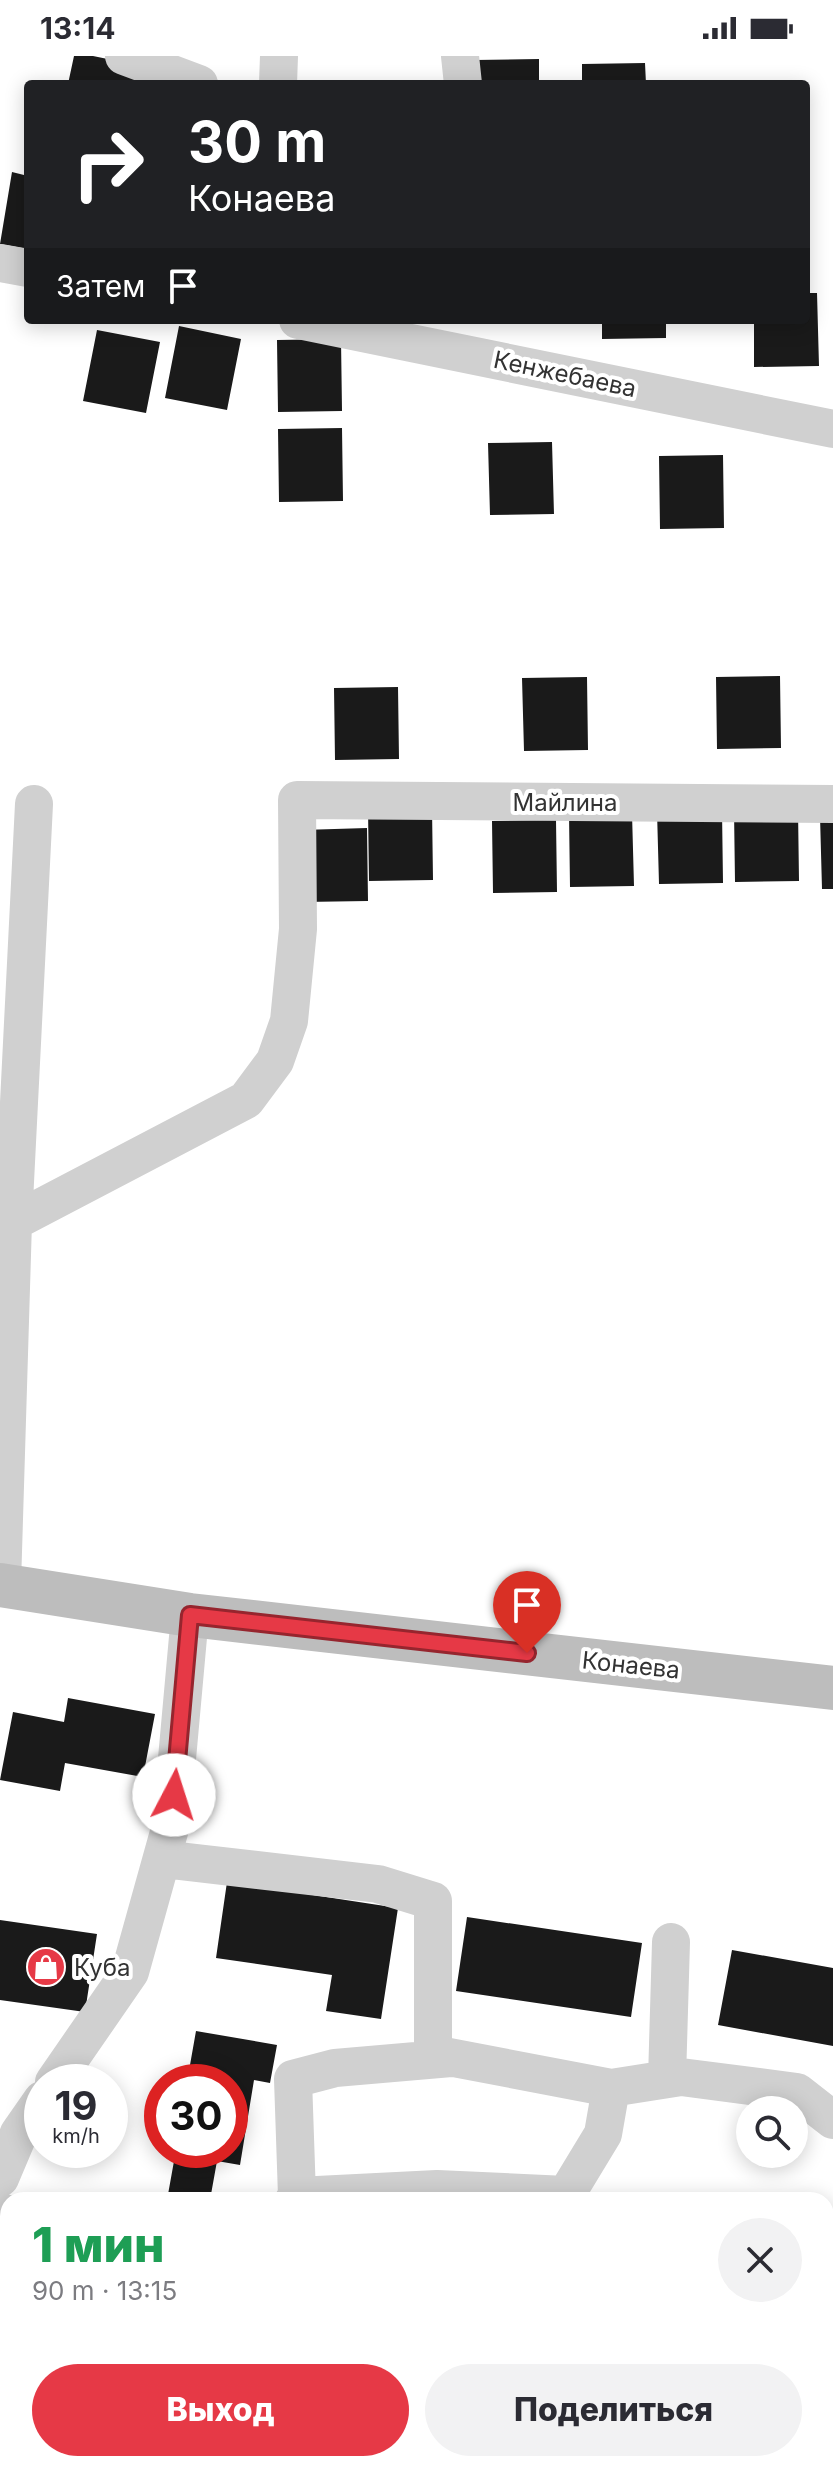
<!DOCTYPE html>
<html lang="ru">
<meta charset="utf-8">
<style>
:root{--surface:#fff;--page:#f2f2f3;--text:#2b2b33;--muted:#7c7c81;--accent:#e63946}
body{margin:0;font-family:Inter,sans-serif;background:var(--page);color:var(--text);height:100vh;display:flex;flex-direction:column;font-size:30px;white-space:nowrap}
*{box-sizing:border-box;margin:0}
p{font-size:26px;color:var(--muted)}
.icon{flex:none;width:44px;height:44px;fill:none;stroke:currentColor;stroke-width:2;stroke-linecap:round;stroke-linejoin:round}
.map{position:relative;flex:1;overflow:hidden}
.sheet{position:absolute;left:0px;top:2136px;width:834px;height:280px;display:flex;flex-direction:column;background:var(--surface);border-radius:24px 24px 0 0;box-shadow:0 4px 20px #0003}
.sheet>*{flex:none}
.top-card{position:absolute;left:24px;top:24px;width:786px;height:244px;border-radius:8px;box-shadow:0 4px 20px #0003;background:#202124;color:#fff;overflow:hidden}
.tools{position:absolute;left:736px;top:2040px;display:grid;gap:16px}
.tools a{display:grid;place-items:center;width:72px;height:72px;border-radius:50%;background:var(--surface);box-shadow:0 4px 20px #0003;font-size:40px}
.speed{position:absolute;left:24px;top:2008px;display:flex;gap:16px;font-size:40px;font-weight:700;text-align:center}
.speed>*{display:grid;place-content:center;width:104px;height:104px;border-radius:50%;background:var(--surface);box-shadow:0 4px 20px #0003;line-height:1}
.speed small{font-size:20px;font-weight:400}
.speed .limit{border:12px solid #d22;background:#fff;color:#111}
.pin{position:absolute;display:grid;place-items:center;width:68px;height:68px;color:#fff;margin:-82px -34px;border-radius:50% 50% 50% 0;rotate:-45deg;box-shadow:0 0 8px #0007}
.pin .icon{rotate:45deg}
.me{position:absolute;width:88px;margin:-44px;rotate:5deg;stroke-linejoin:round;filter:drop-shadow(0 0 6px #0008)}
.turn{display:flex;align-items:center;gap:28px;height:168px;padding:0 32px;font-size:36px}
.turn .icon{width:104px;height:104px;stroke-width:2.5}
.turn b{display:block;font-size:56px;line-height:68px}
.then{display:flex;align-items:center;height:76px;padding:0 32px;background:#0003;gap:16px;font-size:30px}
.round{display:grid;place-items:center;flex:none;width:84px;height:84px;border-radius:42px;background:var(--page)}
.summary{display:flex;align-items:center;justify-content:space-between;height:136px;padding:0 32px}
h1{font-size:48px;font-weight:800;line-height:60px;color:#1e9e55}
.button{display:flex;gap:16px;margin-top:auto;padding:16px 32px}
.button a{flex:1;height:92px;border-radius:48px;background:var(--accent);color:#fff;font-size:32px;font-weight:800;line-height:92px;text-align:center}
.button a+a{background:var(--page);color:var(--text)}
.status{display:flex;justify-content:space-between;align-items:center;height:56px;padding:0 40px;background:var(--surface);direction:ltr}
.status svg{height:22px;fill:currentColor}
.map>svg:first-child{display:block}
.building{fill:#1a1a1a}
.lines{fill:none;stroke-linecap:round;stroke-linejoin:round}
.street{stroke:#d0d0d0;stroke-width:38}
.secondary{stroke:#bdbdbd;stroke-width:44}
.route-casing{stroke:#96252e;stroke-width:20}
.route{stroke:#e63946;stroke-width:14}
.labels{text-anchor:middle;dominant-baseline:central;stroke-width:8;stroke-linejoin:round;paint-order:stroke}
.street-label{font-size:24px;fill:#333;stroke:#fff}
.poi-label{font-size:24px;fill:#333;stroke:#fff;text-anchor:start}
</style>
<div class="status"><b>13:14</b><svg viewBox="0 0 49 12"><path d="M0 12V9h3v3zM5 12V6h3v6zM10 12V3h3v9zM15 12V0h3v12zM26 1h20v11H26zM47 4h2v5h-2z"/></svg></div>
<div class="map">
<svg width="833" height="2416" viewBox="0 0 833 2416">
<rect width="100%" height="100%" fill="#fff"/>
<!-- building -->
<path class="building" d="M74,0H93L137,9L134,28H68Z
M539,3V28H475V4Z
M645,7L646,28H582V8Z
M12,116L28,120V193L0,188Z
M806,237H817L819,310L754,311V264H806Z
M488,264H552V267L488,268Z
M602,264H666V282L602,283Z
M179,270L241,283L227,354L165,342Z
M97,274L160,286L146,357L83,345Z
M341,283L342,355L278,356L277,284Z
M342,372L343,445L279,446L278,373Z
M552,386L554,458L490,459L488,387Z
M723,399L724,472L660,473L659,400Z
M780,620L781,692L717,693L716,621Z
M587,621L588,694L524,695L522,622Z
M398,631L399,703L335,704L334,632Z
M432,751L433,824L369,825L368,752Z
M798,753L799,825L735,826L734,754Z
M722,754L723,827L659,828L657,755Z
M632,757L634,830L570,831L569,758Z
M820,760H833V833H822Z
M556,764L557,836L493,837L492,765Z
M367,772L368,845L303,846L302,774Z
M68,1642L155,1658L143,1721L65,1707L60,1735L0,1724L13,1656L64,1666Z
M227,1826L398,1852L381,1963L326,1955L332,1919L216,1902Z
M467,1861L642,1887L631,1961L456,1935Z
M0,1864L97,1878L85,1956L0,1944Z
M732,1894L833,1912V1990L718,1969Z
M196,1975L277,1989L270,2027L254,2024L240,2109L217,2105L210,2144H167L176,2094H230V2026H187Z
M826,2170L833,2171V2196L829,2217H826Z
M826,2293H833V2354H826Z"/>
<g class="lines">
<!-- street -->
<path class="street" d="M124,0L199,28
M460,0L463,28
M278,28L279,0
M0,207L28,212
M298,264L833,373
M13,1166L246,1044L275,1005L289,965L298,873L297,744L833,748
M2,1529L13,1166L34,748
M162,1803L378,1828L433,1845V1998L611,2032
M667,2023L671,1886
M54,2026L130,1916L171,1769L190,1559
M0,2122L19,2077L42,2044
M297,2140L293,2023L335,2012L451,2002
M294,2144L297,2140L437,2133L566,2139L603,2078L611,2032L681,2021L797,2036L833,2064
M0,2156L8,2158"/>
<!-- secondary -->
<path class="secondary" d="M0,1529L190,1559L833,1632"/>
</g>
<g class="lines">
<!-- route casing -->
<g class="route-casing">
<path id="route" d="M174,1739L190,1559L527,1597"/>
</g>
<!-- route -->
<use href="#route" class="route"/>
</g>
<!-- icons -->
<defs>
<g id="shop-disc" transform="scale(2)"><circle r="9.5" fill="#e63946" stroke="#fff"/><path d="M-5-2.5h2.3a2.7 3.5 0 0 1 5.4 0H5L5.5 6h-11ZM-1.5-2.5h3a1.5 2.3 0 0 0-3 0Z" fill="#fff"/></g>
</defs>
<g fill-rule="evenodd">
<use href="#shop-disc" x="46" y="1911"/>
</g>
<g class="labels">
<!-- street labels -->
<g class="street-label">
<text transform="translate(565 318) rotate(12)">Кенжебаева</text>
<text x="565" y="746">Майлина</text>
<text transform="translate(631 1609) rotate(6)">Конаева</text>
</g>
<!-- poi labels -->
<g class="poi-label">
<text x="74" y="1911">Куба</text>
</g>
</g>
</svg>
<div class="tools">
<a><svg class="icon" aria-label="search" viewBox="0 0 24 24"><circle cx="10" cy="10" r="6"/><path d="M15 15l6 6"/></svg></a>
</div>
<div class="speed"><div>19<small>km/h</small></div><div class="limit">30</div></div>
<div class="pin" style="left:527px;top:1597px;background:#d93025"><svg class="icon" aria-label="arrive" viewBox="0 0 24 24"><path d="M6 21V4h12l-3 4 3 4H6"/></svg></div>
<svg class="me" style="left:174px;top:1739px" viewBox="-20 -20 40 40"><circle r="19" fill="#fff"/><path d="M0-13L10 11 0 6-10 11z" fill="#e63946"/></svg>
<div class="top-card">
<div class="turn"><svg class="icon" aria-label="right" viewBox="0 0 24 24"><path d="M7 20v-9h11M14 6l5 5-5 5"/></svg><div><b>30 m</b>Конаева</div></div>
<div class="then">Затем<svg class="icon" aria-label="arrive" viewBox="0 0 24 24"><path d="M6 21V4h12l-3 4 3 4H6"/></svg></div>
</div>
<section class="sheet">
<div class="summary"><div><h1>1 мин</h1><p>90 m · 13:15</p></div><a class="round"><svg class="icon" aria-label="close" viewBox="0 0 24 24"><path d="M6 6l12 12M18 6L6 18"/></svg></a></div>
<div class="button"><a>Выход</a><a>Поделиться</a></div>
</section>
</div>
